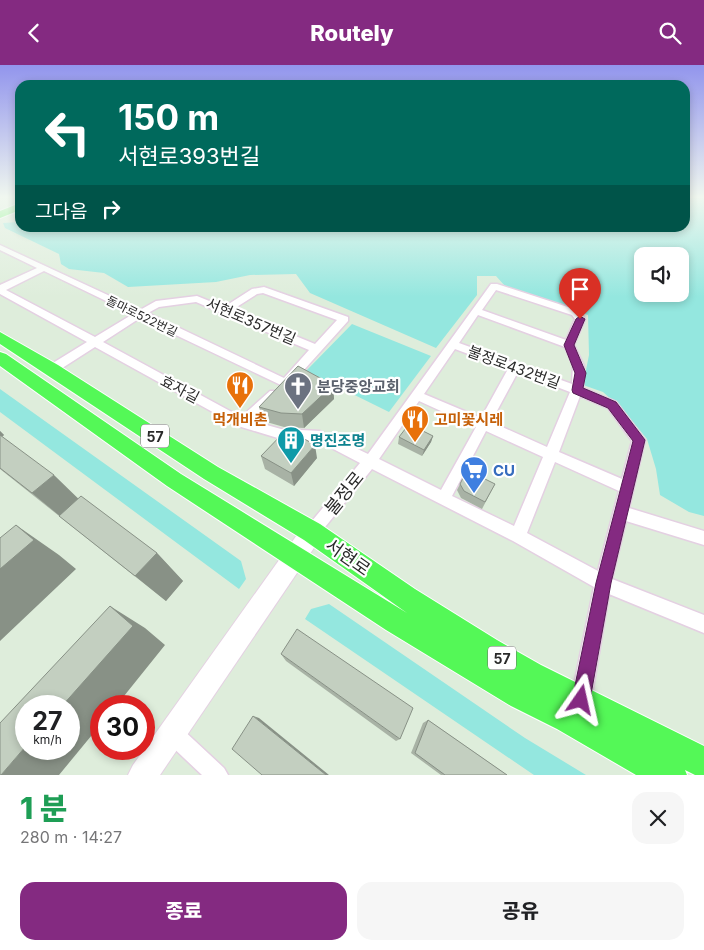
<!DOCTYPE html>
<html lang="ko">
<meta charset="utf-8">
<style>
:root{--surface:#fff;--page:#f6f6f6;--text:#202124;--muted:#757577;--accent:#842a81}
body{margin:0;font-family:Inter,"Noto Sans KR",sans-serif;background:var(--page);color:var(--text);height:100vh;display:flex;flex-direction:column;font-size:19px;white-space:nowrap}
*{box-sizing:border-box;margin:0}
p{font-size:16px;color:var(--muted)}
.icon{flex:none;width:28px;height:28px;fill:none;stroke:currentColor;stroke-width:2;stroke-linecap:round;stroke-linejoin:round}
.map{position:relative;height:710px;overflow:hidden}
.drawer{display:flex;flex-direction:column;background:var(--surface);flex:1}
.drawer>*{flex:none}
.hud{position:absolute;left:15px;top:15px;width:675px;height:152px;border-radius:15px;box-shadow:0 2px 8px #0003;background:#00695c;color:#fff;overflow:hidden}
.buttons{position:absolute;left:634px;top:182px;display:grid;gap:10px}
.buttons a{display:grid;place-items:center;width:55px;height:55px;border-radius:10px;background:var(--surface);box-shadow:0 2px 8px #0003;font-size:25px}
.speed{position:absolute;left:15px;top:630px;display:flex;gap:10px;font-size:25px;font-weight:700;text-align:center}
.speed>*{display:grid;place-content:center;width:65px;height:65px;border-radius:50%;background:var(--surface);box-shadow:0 2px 8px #0003;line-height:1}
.speed small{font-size:12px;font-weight:400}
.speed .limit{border:8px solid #d22;background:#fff;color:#111}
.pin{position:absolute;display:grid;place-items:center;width:42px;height:42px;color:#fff;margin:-51px -21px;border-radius:50% 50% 50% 0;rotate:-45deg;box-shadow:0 0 5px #0007}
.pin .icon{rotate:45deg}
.me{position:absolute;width:55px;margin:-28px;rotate:11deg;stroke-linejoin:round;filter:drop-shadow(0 0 4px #0008)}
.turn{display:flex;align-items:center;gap:18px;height:105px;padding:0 20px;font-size:22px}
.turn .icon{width:65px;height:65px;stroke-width:2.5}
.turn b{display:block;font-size:35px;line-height:42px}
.then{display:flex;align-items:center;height:48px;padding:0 20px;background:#0003;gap:10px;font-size:19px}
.round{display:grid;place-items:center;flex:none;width:52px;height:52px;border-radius:15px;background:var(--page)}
.summary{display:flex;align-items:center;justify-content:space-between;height:85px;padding:0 20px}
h1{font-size:30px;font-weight:800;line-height:38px;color:#1e9e55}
.action{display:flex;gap:10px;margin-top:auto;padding:10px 20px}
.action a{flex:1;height:58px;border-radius:15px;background:var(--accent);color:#fff;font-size:20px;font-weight:800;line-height:58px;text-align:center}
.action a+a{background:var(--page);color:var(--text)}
header{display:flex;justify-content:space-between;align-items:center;height:65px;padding:0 20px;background:var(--accent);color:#fff;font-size:22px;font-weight:800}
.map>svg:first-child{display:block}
.green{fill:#94e7df;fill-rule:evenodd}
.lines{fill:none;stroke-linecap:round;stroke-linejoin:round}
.street-casing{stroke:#e4d0e2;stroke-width:3}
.secondary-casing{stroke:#e4d0e2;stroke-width:2}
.primary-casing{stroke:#fff;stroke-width:2}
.street{fill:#fff;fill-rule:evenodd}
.secondary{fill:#fff;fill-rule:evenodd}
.primary{fill:#54f857;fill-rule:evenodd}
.wall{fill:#a8b2a5}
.shaded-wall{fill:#889186}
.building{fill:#c3cfc0;stroke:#889186}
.route{fill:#842a81;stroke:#561b54}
.labels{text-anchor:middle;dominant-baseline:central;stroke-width:4.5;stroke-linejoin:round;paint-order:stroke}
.far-street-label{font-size:12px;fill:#2a2a2a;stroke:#fff}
.shield{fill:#fff;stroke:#6a6a6a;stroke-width:1}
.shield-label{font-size:14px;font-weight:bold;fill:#2a2a2a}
.street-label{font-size:15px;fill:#2a2a2a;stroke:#fff}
.worship-label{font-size:15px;font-weight:bold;fill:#5b616d;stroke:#fff;text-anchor:start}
.food-label{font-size:15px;font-weight:bold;fill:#c56008;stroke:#fff}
.culture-label{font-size:15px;font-weight:bold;fill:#0d838f;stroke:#fff;text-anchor:start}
.shop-label{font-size:15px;font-weight:bold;fill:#366cbe;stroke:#fff;text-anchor:start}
.near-street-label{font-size:18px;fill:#2a2a2a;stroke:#fff}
</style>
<header><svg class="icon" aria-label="back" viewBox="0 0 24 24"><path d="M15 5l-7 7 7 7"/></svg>Routely<svg class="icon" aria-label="search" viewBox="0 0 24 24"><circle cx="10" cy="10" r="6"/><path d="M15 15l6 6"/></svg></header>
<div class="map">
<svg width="704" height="710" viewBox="0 0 704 710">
<rect width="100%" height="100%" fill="#deeddb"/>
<!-- green -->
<path class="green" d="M685,133H704V451L689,447L660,430L656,404L647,374L624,346L603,327L583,320L589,290L588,250L505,221L496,211H477V230L436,283L310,228L296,209L250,210L216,217L128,222L104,208L69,204L61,199L59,189L5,163L3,158L20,157V162H685ZM642,191H680V229H642Z
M352,259L431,291L389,347L306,306Z
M0,324L241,496L246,514L239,524L0,347Z
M329,539L525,673L586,710H534L305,554L311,544Z"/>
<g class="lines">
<!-- street casing -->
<g class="street-casing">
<path id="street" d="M0,180L140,245L156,236L197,231L224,242L252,224L264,222L348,252V256L294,316L290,317L289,321L285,322L140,253L103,277L241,352L270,326H278L280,329L278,332L252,356L281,364L320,366L368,389L491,219H497L580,246L585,254L574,280L584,301L583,323L616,337L645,375L629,443L704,466V480L626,456L612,514L704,550V568L609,529L591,635L588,642L581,645L574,642L571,635L594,522L513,476L372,404L317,472L312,474L307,472L304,467L307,462L360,398L318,376L281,374L238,361L95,282L56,307H48L46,304L48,301L87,277L0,229V220L37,203L0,185ZM44,206L133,249L95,272L6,225ZM496,225L572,250L575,254L566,275L482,245ZM263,228L337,255L315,279L232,245L257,229ZM196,237L309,285L284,313L148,248L159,242ZM478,250L565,282L573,301L572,319L459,278ZM455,284L508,304L481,353L424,329ZM518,307L570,327L547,382L491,357ZM580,331L608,343L632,376L622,414L559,387ZM419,336L476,362L441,425L379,394ZM486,366L543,392L514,461L452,431ZM555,397L619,426L598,506L527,468Z
M173,659L180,662L224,703L228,710H202L166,676L163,669L166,662Z"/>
</g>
<!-- secondary casing -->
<g class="secondary-casing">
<path id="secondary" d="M312,457L320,460L323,467L320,474L160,710H128L133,700L304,460Z"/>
</g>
<!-- primary casing -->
<g class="primary-casing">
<path id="primary" d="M20,138V145L0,153V146Z
M0,267L58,300L218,402L320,459L415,524L497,575L541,600L704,681V710H695L685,705L687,710H636L557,664L511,641L386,565L167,421L0,301V287L6,289L181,409L407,548L304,475L204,414L0,279Z"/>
</g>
<!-- street -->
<use href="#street" class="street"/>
<!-- secondary -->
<use href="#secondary" class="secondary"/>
<!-- primary -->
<use href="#primary" class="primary"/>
</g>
<!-- wall -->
<path class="wall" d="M333,320L334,334L304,363L284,362L263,356L259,342Z
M0,366L4,370L2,372L78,434L157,488L183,516L166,536L0,404Z
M433,371L431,377L422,391L398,379L399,372Z
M261,391L317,393L294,421L265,404Z
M460,419H495L482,444L461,433L457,425Z
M281,589L400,674L396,676L286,596Z
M428,655L507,710H441L411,688L423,658Z"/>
<!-- shaded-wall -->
<path class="shaded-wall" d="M333,320L334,334L304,363L302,349Z
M0,366L4,370L0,373Z
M433,371L431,377L422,391L424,385Z
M315,380L317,393L294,421L291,408Z
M54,410L90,445L72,461L32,428Z
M16,460L59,490L76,504L0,576V504Z
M157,488L183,516L166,536L135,511Z
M110,541L145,563L165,580L116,641H101V659L59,710H1L26,681V684H69V641H62Z
M253,651L259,653L329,710H326Z"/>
<!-- building -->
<path class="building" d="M298,301L333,320L302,349L281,348L259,342Z
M409,359L433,371L424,385L399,372Z
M287,364L315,380L291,408L261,391Z
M0,370L54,410L32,428L0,403Z
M467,405L495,419L485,437L464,426L460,419Z
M81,431L157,488L135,511L59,451Z
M16,460L34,475L0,504V473Z
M110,541L133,561L62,641H26V681L1,710H0V658Z
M297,564L413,643L400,674L281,589Z
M253,651L326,710H262L232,684Z
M428,655L507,710H445L415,688Z"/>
<!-- sky -->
<linearGradient id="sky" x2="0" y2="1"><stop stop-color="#9295ed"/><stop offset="0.57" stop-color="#f0f7ef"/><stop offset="1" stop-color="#f0f7ef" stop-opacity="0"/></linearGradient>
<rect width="704" height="232" fill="url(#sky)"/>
<!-- route -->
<path class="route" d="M580,251L585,254L574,280L586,308L583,323L616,337L645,375L611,518L590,635L587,641L581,644L575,641L572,635L596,518L633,376L608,343L573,328L572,325L575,308L564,280L576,254Z"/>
<!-- icons -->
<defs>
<g id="restaurant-pin" transform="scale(1.4375)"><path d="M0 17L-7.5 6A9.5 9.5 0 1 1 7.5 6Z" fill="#e8710a" stroke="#fff"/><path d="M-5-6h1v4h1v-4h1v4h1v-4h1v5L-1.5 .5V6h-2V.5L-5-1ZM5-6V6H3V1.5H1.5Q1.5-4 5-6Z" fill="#fff"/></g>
<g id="church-pin" transform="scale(1.4375)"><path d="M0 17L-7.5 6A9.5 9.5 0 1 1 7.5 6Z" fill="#6b7280" stroke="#fff"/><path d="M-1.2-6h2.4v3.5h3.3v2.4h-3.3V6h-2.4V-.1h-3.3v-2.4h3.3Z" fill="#fff"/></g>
<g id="building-pin" transform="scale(1.4375)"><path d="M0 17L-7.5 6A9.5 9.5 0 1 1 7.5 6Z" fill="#0f9aa8" stroke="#fff"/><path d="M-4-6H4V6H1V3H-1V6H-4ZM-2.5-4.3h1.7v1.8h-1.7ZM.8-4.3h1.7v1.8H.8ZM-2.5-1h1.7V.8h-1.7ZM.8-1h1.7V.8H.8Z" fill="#fff"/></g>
<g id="supermarket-pin" transform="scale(1.4375)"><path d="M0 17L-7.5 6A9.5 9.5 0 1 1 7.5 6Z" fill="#3f7fe0" stroke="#fff"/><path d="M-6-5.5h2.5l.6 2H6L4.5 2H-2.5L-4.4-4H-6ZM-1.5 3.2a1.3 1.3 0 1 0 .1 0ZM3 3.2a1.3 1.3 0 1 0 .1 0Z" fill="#fff"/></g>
</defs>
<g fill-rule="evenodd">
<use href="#restaurant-pin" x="240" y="320"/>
<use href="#church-pin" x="298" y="321"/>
<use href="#restaurant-pin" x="415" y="354"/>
<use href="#building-pin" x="291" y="375"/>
<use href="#supermarket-pin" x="474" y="405"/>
</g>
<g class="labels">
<!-- far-street labels -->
<g class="far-street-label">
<text transform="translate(142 251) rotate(26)">돌마로522번길</text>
</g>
<!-- shield labels -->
<g class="shield">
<rect x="141" y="359.5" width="28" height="23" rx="4"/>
<rect x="488" y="581.5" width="28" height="23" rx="4"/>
</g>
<g class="shield-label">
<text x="155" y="371">57</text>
<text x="502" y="593">57</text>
</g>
<!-- street labels -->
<g class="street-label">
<text transform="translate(251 256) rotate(23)">서현로357번길</text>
<text transform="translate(514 302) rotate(20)">불정로432번길</text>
<text transform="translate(180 324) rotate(28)">효자길</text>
</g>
<!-- worship labels -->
<g class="worship-label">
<text x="317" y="321">분당중앙교회</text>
</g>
<!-- food labels -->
<g class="food-label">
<text x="240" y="354">먹개비촌</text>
<text x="434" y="354" text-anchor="start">고미꽃시레</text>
</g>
<!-- culture labels -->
<g class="culture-label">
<text x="310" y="375">명진조명</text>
</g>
<!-- shop labels -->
<g class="shop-label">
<text x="493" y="405">CU</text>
</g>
<!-- near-street labels -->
<g class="near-street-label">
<text transform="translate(344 428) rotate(-51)">불정로</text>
<text transform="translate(348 492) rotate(35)">서현로</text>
</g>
</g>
</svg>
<div class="buttons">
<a><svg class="icon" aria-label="sound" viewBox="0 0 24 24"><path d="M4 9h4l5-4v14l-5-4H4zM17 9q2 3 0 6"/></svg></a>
</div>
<div class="speed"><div>27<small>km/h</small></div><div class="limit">30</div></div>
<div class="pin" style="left:580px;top:254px;background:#d93025"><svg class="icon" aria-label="arrive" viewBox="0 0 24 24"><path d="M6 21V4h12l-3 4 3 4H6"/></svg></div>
<svg class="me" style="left:581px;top:635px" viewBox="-20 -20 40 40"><path d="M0-17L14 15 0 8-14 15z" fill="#842a81" stroke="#fff" stroke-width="4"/></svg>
<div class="hud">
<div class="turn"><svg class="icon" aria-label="left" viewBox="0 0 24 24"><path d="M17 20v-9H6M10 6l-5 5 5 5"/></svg><div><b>150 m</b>서현로393번길</div></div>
<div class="then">그다음<svg class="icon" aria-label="right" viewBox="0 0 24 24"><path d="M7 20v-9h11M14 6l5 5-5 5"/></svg></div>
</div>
</div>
<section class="drawer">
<div class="summary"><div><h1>1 분</h1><p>280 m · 14:27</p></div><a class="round"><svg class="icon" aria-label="close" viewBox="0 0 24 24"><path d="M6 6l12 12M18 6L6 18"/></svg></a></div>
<div class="action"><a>종료</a><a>공유</a></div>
</section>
